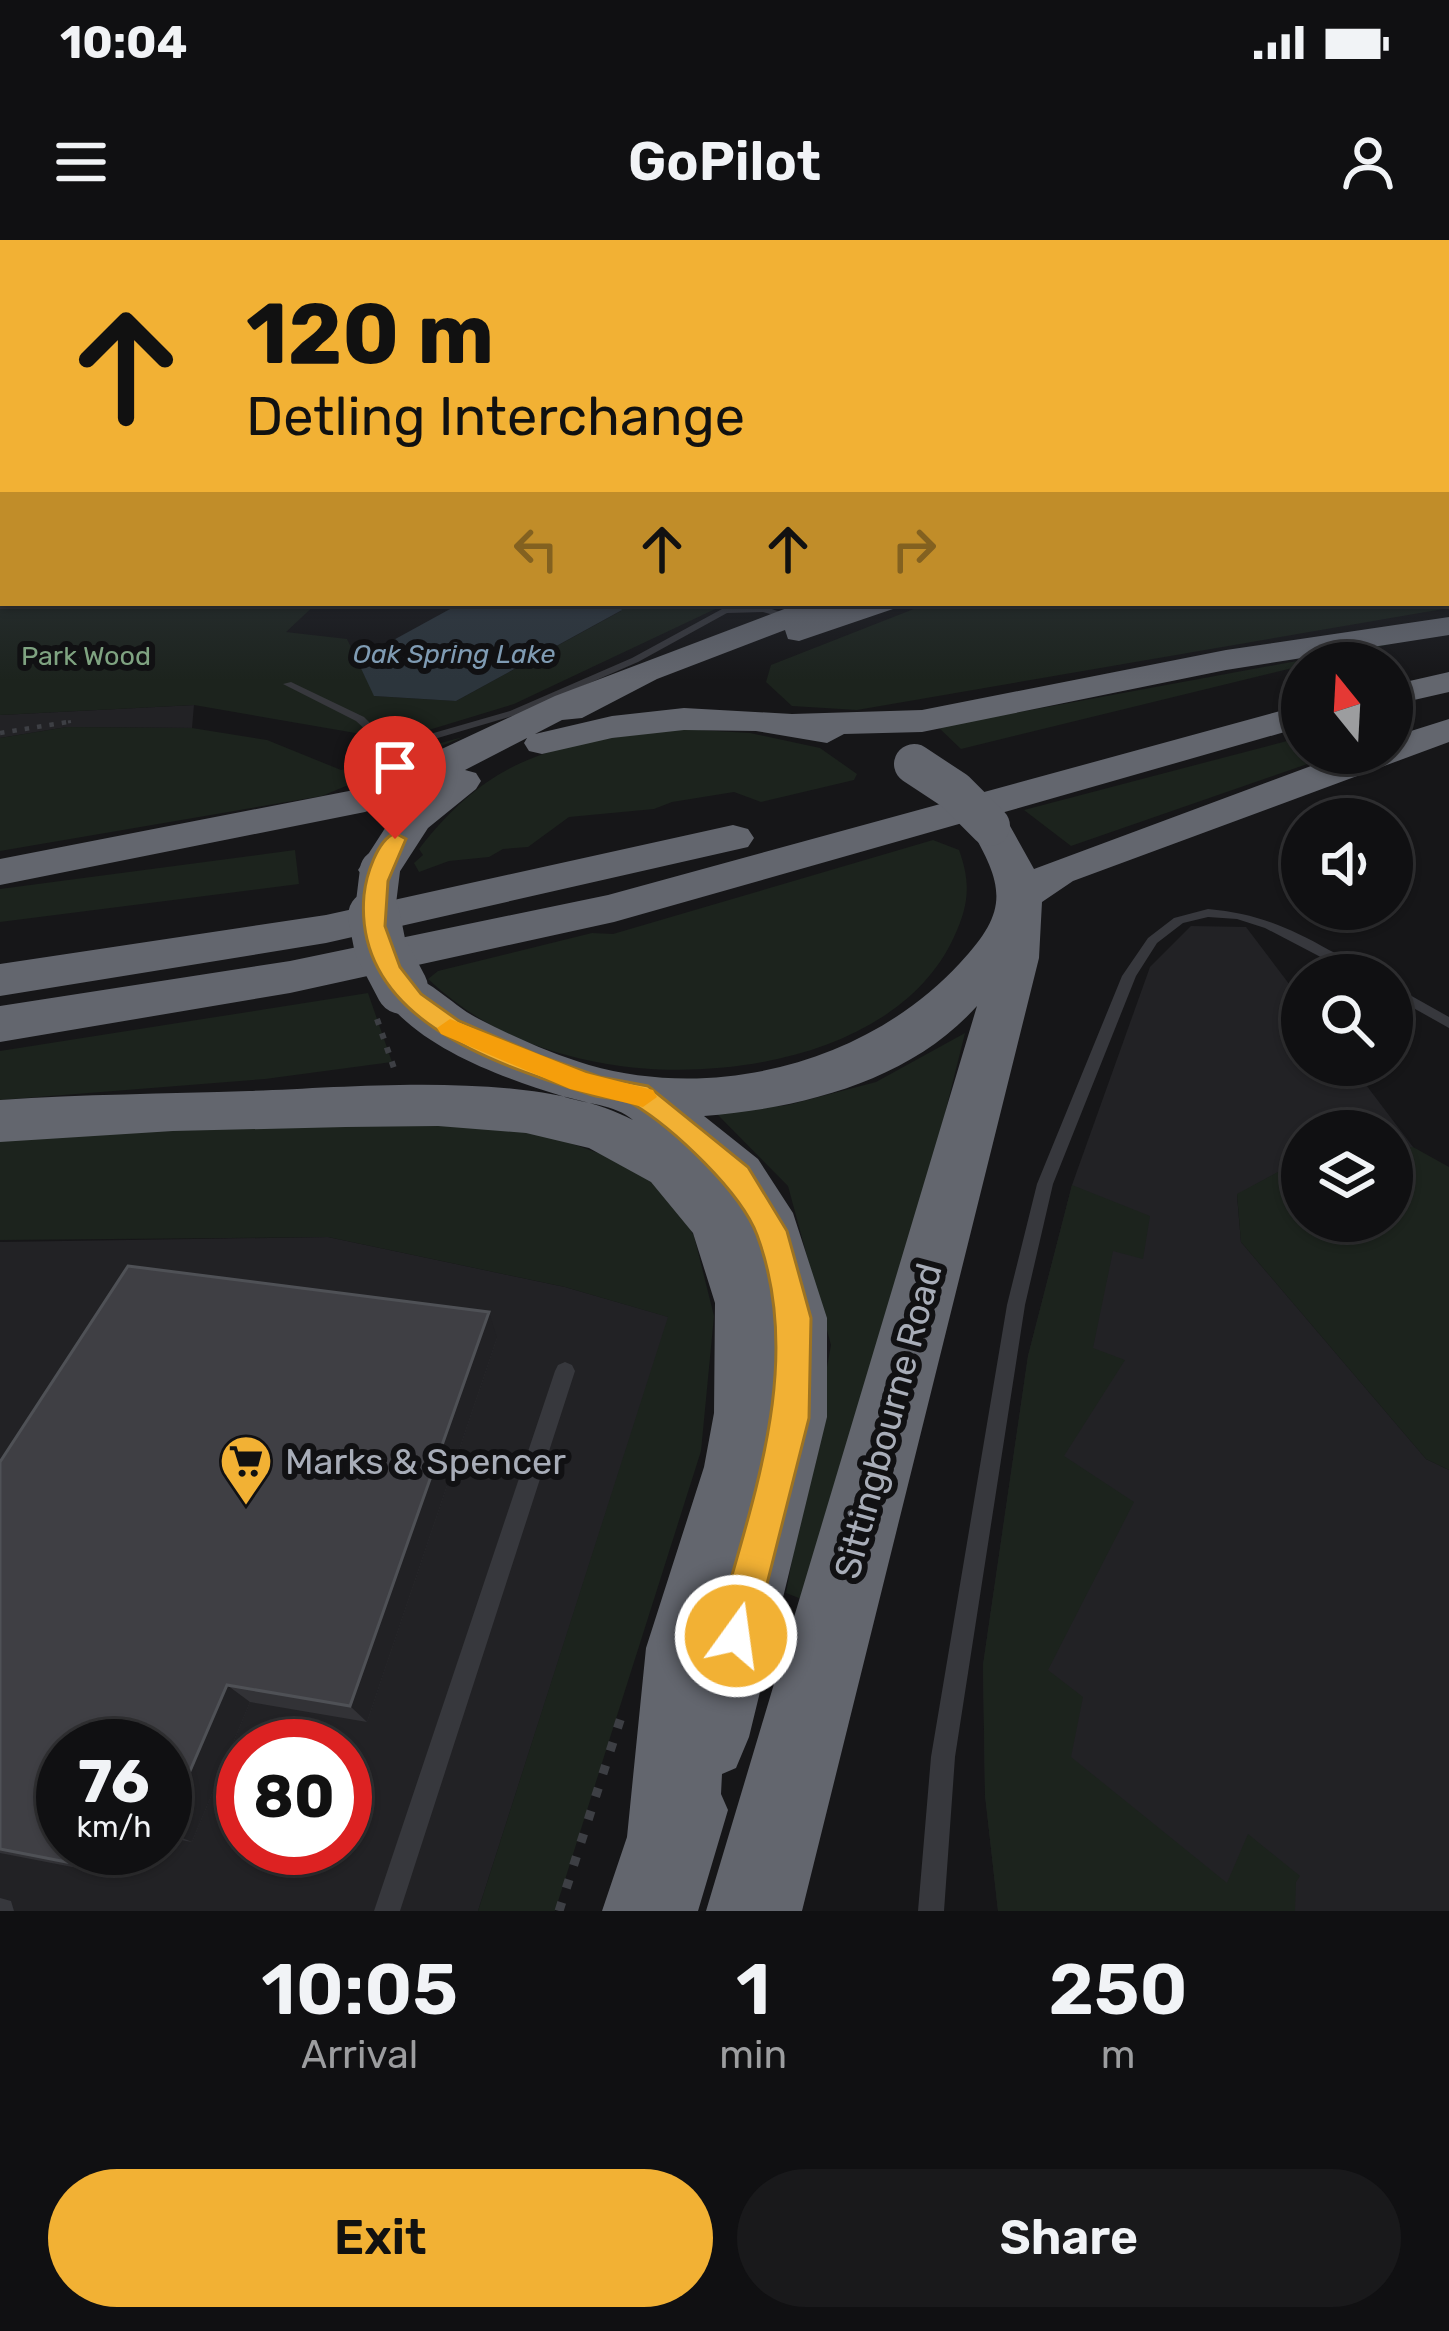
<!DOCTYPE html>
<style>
:root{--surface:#101012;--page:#19191b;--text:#f1f3f6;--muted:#9c9d9f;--line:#303032;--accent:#f2b134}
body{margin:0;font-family:Rubik,sans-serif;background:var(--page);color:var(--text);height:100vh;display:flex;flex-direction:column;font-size:45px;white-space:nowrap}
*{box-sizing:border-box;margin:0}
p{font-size:39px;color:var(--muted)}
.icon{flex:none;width:66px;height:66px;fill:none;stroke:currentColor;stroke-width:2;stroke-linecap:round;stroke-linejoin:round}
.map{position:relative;height:1671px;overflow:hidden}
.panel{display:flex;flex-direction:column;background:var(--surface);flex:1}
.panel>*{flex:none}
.banner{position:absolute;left:0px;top:0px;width:1449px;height:366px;box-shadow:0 3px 9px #0004,0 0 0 3px var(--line);background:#f2b134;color:#111;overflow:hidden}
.needle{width:78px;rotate:342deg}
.tools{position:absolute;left:1281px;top:402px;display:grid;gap:24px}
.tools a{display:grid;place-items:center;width:132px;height:132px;border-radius:50%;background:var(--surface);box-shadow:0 3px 9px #0004,0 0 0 3px var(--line);font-size:60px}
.speed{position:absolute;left:36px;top:1479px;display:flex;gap:24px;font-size:60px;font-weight:700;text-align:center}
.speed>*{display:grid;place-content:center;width:156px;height:156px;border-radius:50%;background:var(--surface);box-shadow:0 3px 9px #0004,0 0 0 3px var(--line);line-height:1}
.speed small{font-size:30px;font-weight:400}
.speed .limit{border:18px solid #d22;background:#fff;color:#111}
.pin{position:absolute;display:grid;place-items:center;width:102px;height:102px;color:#fff;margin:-123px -51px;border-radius:50% 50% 50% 0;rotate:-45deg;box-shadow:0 0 12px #0007}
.pin .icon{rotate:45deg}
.me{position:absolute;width:132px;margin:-66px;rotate:14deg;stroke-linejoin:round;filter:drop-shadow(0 0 9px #0008)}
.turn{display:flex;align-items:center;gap:42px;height:252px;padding:0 48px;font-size:54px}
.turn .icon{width:156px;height:156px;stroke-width:2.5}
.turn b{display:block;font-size:84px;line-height:102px}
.lanes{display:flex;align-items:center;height:114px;padding:0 48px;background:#0003;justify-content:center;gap:60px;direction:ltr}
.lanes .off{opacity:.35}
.eta{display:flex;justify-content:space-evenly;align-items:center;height:204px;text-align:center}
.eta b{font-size:72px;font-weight:600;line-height:84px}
.primary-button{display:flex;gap:24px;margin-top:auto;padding:24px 48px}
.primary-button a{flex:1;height:138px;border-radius:72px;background:var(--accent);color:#111;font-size:48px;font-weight:600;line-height:138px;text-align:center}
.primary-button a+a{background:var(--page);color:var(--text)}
.status{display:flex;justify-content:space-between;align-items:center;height:84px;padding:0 60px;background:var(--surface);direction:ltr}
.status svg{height:33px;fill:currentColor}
header{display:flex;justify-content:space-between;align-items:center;height:156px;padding:0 48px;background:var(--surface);font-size:54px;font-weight:600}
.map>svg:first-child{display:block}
.built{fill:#222225;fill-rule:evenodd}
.green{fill:#1c231d}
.water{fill:#2c353c}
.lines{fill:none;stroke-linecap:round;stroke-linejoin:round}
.path-far3{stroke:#3d3f44;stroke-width:3;stroke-dasharray:3 4.5;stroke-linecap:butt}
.path-far2{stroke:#3d3f44;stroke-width:4.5;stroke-dasharray:4.5 8;stroke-linecap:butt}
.path-far1{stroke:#3d3f44;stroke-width:6;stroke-dasharray:6 9;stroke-linecap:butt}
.path{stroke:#3d3f44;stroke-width:9;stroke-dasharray:9 15;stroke-linecap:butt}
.lane{fill:#37383d;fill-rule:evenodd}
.highway{fill:#63666e;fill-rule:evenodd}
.highway-bridge-far1{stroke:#63666e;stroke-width:40}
.highway-bridge{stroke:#63666e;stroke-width:52}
.wall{fill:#323236}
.shaded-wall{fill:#212124}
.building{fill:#3f3f44;stroke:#4f5156;stroke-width:3}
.route{fill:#f2b134;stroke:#9d7322;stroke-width:3}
.slow{fill:#f59e0b}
.labels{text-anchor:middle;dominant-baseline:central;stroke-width:12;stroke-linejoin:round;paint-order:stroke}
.far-water-label{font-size:27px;font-style:italic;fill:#7f9bb3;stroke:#111113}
.far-park-label{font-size:27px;fill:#7fa381;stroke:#111113}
.near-street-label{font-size:36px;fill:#a8adb8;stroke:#111113}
.near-poi-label{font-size:36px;fill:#a8adb8;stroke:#111113;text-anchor:start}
</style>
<div class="status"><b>10:04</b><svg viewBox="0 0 49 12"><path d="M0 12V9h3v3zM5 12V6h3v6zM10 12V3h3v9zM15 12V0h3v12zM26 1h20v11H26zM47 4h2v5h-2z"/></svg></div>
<header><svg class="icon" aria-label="menu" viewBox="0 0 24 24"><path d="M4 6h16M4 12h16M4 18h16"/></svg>GoPilot<svg class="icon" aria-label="person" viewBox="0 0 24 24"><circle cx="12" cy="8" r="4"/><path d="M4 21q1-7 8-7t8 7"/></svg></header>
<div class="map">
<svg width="1449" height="1671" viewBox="0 0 1449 1671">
<rect width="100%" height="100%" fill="#161618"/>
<!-- built -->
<path class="built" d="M194,465L192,488L67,487L0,498V475Z
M1191,686L1246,687L1302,761V825H1351L1413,907H1392V891H1302V919L1237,955L1241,1002L1426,1219L1449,1230V1671H998L985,1555L983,1425L1028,1116L1072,945L1150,727Z
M328,997L565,1047L669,1077L478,1671H0V1002ZM63,1506H165V1608H63ZM243,1506H345V1608H243Z"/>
<!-- green -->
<path class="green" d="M0,207L3,363H317L286,392L347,399L375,456L456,461L621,371L616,363H728L514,464L396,500L194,465L0,475Z
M1446,207L1449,368L857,470L792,466L766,442L771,425L929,363H1446Z
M1395,403L961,509L938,487Z
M67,487L192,488L267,500L341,530L463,497L322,556L0,611V498Z
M681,489L750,493L820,508L857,534L854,540L761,562L734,552L672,562L654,569L569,577L528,607L503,609L489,617L449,621L419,632L414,623L423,615L419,609C496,510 563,503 681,489Z
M1302,497V513H1339L1071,606L1024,570Z
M933,600L959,610C971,643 969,665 954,697C900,815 723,844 607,824C538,812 479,787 428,739L438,731L592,693L613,694Z
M295,610L299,644L0,682V649Z
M368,753L392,822L265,839L0,860V811Z
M965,793L910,1014L804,1360L786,1353L831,1105L788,946L716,873L788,865L876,842Z
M308,879L481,884L559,899L623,922L653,943L682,974L694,996L714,1076L701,1211L555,1671H478L668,1077L565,1047L328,997L0,1000V897Z
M1392,907H1413L1449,927V1230L1426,1219L1241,1002L1237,954L1302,919V981H1392Z
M1072,945L1150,976L1143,1019L1113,1011L1093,1108L1125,1120L1064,1216L1134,1262L1048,1430L1083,1457L1071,1517L1227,1643L1248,1594L1300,1636L1296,1642L1295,1671H998L985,1555L983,1425L1028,1116Z"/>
<!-- water -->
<path class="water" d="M461,363H616L622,370L456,461L374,456L357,420Z"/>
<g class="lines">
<!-- path-far3 -->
<path class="path-far3" d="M68,482L74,481"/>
<!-- path-far2 -->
<path class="path-far2" d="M0,493L74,481"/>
<!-- path-far1 -->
<path class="path-far1" d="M377,779L396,834"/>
<!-- path -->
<path class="path" d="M559,1671L622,1474"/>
<!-- lane -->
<path class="lane" d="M763,366L792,376L788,379L763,372L727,373L638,422L516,475L390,512L356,481L283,444L291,442L364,477L392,505L510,471L632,418L722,369Z
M1208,669C1255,673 1288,687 1329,710C1344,717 1359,725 1372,735H1355L1265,688L1237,679L1208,677L1183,683L1157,703L1136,736L1053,944L1025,1065L955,1517L944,1671H918L931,1517L1007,1065L1037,944L1122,736L1148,698L1174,678Z
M1392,745L1449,777V788L1392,756Z
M565,1122L572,1125L575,1131L400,1671H374L555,1131L558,1125Z
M0,1658L11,1661L14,1671H0Z"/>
<!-- highway -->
<path class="highway" d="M800,363H843L840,368L897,363L893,369L799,401L788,399L785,390L657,439L582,478L562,480L535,494L612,476L684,468L792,474L922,470L1226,410L1449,377V395L1226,430L922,492L844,494L827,503L756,491L684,490L612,498L542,514L529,511L524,503L527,498L465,530L476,533L481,541L476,549L428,588L395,639L380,643L365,639L358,630L389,582L425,549L365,572L0,645V619L354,550L555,456Z
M1449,432V452L1392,465V445Z
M1302,465V487L994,575L1005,577L1034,629L1346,513H1392V497L1449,479V502L1073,641L1042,662L1039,718L802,1671H706L977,766C909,842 801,868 704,876L758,919L793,973L827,1078V1177L749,1497L736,1528L722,1534L721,1554L728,1570L698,1671H602L627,1597L646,1408L704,1227L714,1173L715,1063L693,993L651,942L589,908L526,893L438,886L346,887L173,891L0,902V860C83,854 166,854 249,851C359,847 533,829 633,880C615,864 585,864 562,856C500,837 413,806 377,748L384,736C423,726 446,763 479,779C514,797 552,814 589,825C719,862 870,821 960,723C1009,671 1005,647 969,586L973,580L614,682L290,753L0,802V766L290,721L608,655Z
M733,585L748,589L754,598L748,607L326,703L0,756V724L326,675Z"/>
<!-- highway-bridge-far1 -->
<path class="highway-bridge-far1" d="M914,524L955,551L990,586
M374,679L380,630"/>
<!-- highway-bridge -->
<path class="highway-bridge" d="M374,676L380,706L402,748"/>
</g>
<!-- wall -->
<path class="wall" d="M497,1098L367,1482L250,1462L192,1602L165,1597V1506H63L119,1636L0,1613V1222Z"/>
<!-- shaded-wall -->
<path class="shaded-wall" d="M489,1072L497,1098L367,1482L350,1466Z
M227,1445L250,1462L192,1602L165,1591Z
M95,1608H131L119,1636L87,1626Z"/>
<!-- building -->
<path class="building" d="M128,1026L489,1072L350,1466L227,1445L165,1589V1506H63V1608H95L87,1626L0,1609V1222Z"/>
<!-- sky -->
<linearGradient id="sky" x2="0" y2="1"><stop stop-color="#0c0c0d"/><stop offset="0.47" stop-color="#363c48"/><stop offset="1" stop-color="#363c48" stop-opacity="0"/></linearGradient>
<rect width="1449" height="441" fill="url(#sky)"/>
<!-- route -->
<path class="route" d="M395,593L406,599L388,641L385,686L400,727L421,754L459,781L540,816L600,837L648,846L748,927L787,991L811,1078L809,1178L750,1411L736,1417L721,1411L715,1396C749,1267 806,1127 757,995C741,952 673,888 633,864C621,857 602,859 589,854C493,823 353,779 364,655C366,636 377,600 395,593Z"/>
<!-- slow -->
<path class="slow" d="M450,779L586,833L653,850L657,857L643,867L570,849L441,794L437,788Z"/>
<!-- icons -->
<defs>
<g id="supermarket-pin" transform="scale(2.7)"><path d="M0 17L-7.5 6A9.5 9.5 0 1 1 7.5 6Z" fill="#f2b134" stroke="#111113"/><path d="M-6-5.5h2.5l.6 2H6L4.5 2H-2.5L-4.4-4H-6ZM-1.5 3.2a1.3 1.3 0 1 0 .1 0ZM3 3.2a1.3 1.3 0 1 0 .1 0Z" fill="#111"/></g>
</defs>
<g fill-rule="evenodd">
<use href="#supermarket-pin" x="246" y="1221"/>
</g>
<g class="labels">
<!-- far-water labels -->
<g class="far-water-label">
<text x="454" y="414">Oak Spring Lake</text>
</g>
<!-- far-park labels -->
<g class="far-park-label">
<text x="86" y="416">Park Wood</text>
</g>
<!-- near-street labels -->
<g class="near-street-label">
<text transform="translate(888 1181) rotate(-75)">Sittingbourne Road</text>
</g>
<!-- near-poi labels -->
<g class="near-poi-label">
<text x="285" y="1221">Marks &amp; Spencer</text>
</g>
</g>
</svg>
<div class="tools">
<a><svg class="needle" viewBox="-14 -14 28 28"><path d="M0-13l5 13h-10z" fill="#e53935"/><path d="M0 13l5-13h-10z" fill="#9c9d9f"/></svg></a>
<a><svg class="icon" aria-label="sound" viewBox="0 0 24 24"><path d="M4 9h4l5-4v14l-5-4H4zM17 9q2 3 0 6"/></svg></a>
<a><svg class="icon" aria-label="search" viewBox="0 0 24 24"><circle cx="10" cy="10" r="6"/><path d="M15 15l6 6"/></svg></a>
<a><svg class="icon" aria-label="layers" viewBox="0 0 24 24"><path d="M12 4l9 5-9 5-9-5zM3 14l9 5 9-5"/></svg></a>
</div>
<div class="speed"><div>76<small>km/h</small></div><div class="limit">80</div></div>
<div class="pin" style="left:395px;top:599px;background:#d93025"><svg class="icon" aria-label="arrive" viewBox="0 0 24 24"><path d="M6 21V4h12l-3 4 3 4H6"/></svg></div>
<svg class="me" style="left:736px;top:1396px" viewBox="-20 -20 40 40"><circle r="17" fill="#f2b134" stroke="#fff" stroke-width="3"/><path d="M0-11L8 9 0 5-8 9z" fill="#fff"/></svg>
<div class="banner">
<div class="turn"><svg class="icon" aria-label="ahead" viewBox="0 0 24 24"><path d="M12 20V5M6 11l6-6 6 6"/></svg><div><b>120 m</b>Detling Interchange</div></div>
<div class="lanes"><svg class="icon off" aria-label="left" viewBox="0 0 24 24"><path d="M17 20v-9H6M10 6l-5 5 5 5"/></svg><svg class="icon" aria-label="ahead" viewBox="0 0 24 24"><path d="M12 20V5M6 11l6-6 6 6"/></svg><svg class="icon" aria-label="ahead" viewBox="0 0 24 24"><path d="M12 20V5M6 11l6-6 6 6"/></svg><svg class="icon off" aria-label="right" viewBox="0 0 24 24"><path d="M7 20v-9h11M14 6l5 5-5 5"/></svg></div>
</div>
</div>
<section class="panel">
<div class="eta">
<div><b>10:05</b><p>Arrival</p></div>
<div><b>1</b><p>min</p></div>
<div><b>250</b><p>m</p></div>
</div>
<div class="primary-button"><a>Exit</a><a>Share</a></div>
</section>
